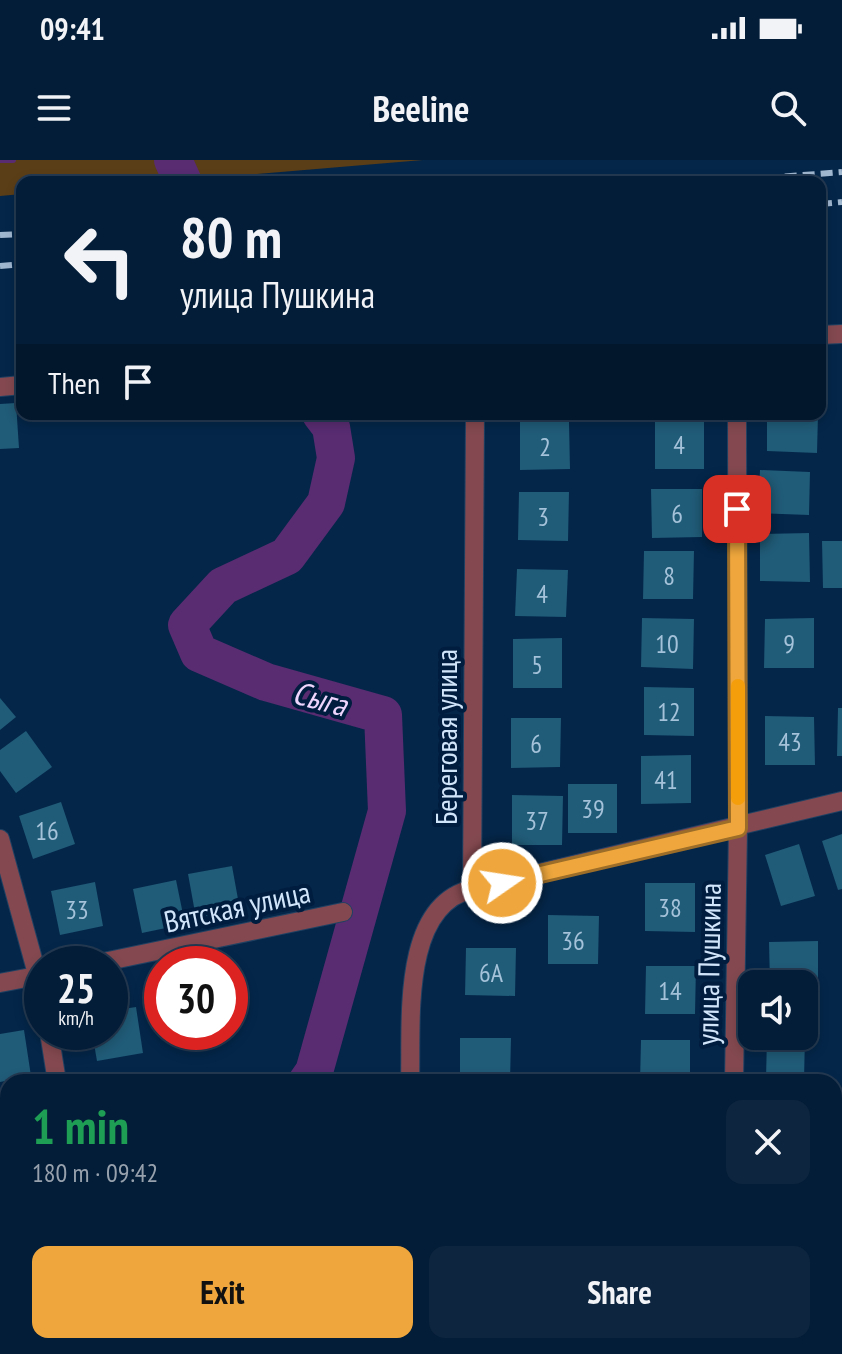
<!DOCTYPE html>
<meta charset="utf-8">
<style>
:root{--surface:#031c37;--page:#0d253f;--text:#f1f3f6;--muted:#97a1ad;--line:#243a52;--accent:#efa73d}
body{margin:0;font-family:"PT Sans Narrow",sans-serif;background:var(--page);color:var(--text);height:100vh;display:flex;flex-direction:column;font-size:30px;white-space:nowrap}
*{box-sizing:border-box;margin:0}
p{font-size:26px;color:var(--muted)}
.icon{flex:none;width:44px;height:44px;fill:none;stroke:currentColor;stroke-width:2;stroke-linecap:round;stroke-linejoin:round}
.map{position:relative;flex:1;overflow:hidden}
.drawer{position:absolute;left:0px;top:914px;width:842px;height:280px;display:flex;flex-direction:column;background:var(--surface);border-radius:24px 24px 0 0;box-shadow:0 4px 12px #0003,0 0 0 2px var(--line)}
.drawer>*{flex:none}
.banner{position:absolute;left:16px;top:16px;width:810px;height:244px;border-radius:16px;box-shadow:0 4px 12px #0003,0 0 0 2px var(--line);background:#031c37;color:var(--text);overflow:hidden}
.tools{position:absolute;left:738px;top:810px;display:grid;gap:16px}
.tools a{display:grid;place-items:center;width:80px;height:80px;border-radius:16px;background:var(--surface);box-shadow:0 4px 12px #0003,0 0 0 2px var(--line);font-size:40px}
.speed{position:absolute;left:24px;top:786px;display:flex;gap:16px;font-size:40px;font-weight:700;text-align:center}
.speed>*{display:grid;place-content:center;width:104px;height:104px;border-radius:50%;background:var(--surface);box-shadow:0 4px 12px #0003,0 0 0 2px var(--line);line-height:1}
.speed small{font-size:20px;font-weight:400}
.speed .limit{border:12px solid #d22;background:#fff;color:#111}
.pin{position:absolute;display:grid;place-items:center;width:68px;height:68px;color:#fff;margin:-34px;border-radius:16px;box-shadow:0 4px 12px #0006}
.me{position:absolute;width:88px;margin:-44px;rotate:77deg;stroke-linejoin:round;filter:drop-shadow(0 0 6px #0008)}
.turn{display:flex;align-items:center;gap:28px;height:168px;padding:0 32px;font-size:36px}
.turn .icon{width:104px;height:104px;stroke-width:2.5}
.turn b{display:block;font-size:56px;line-height:68px}
.then{display:flex;align-items:center;height:76px;padding:0 32px;background:#0003;gap:16px;font-size:30px}
.round{display:grid;place-items:center;flex:none;width:84px;height:84px;border-radius:16px;background:var(--page)}
.summary{display:flex;align-items:center;justify-content:space-between;height:136px;padding:0 32px}
h1{font-size:48px;font-weight:700;line-height:60px;color:#1e9e55}
.cta{display:flex;gap:16px;margin-top:auto;padding:16px 32px}
.cta a{flex:1;height:92px;border-radius:16px;background:var(--accent);color:#111;font-size:32px;font-weight:700;line-height:92px;text-align:center}
.cta a+a{background:var(--page);color:var(--text)}
.status{display:flex;justify-content:space-between;align-items:center;height:56px;padding:0 40px;background:var(--surface);direction:ltr}
.status svg{height:22px;fill:currentColor}
header{display:flex;justify-content:space-between;align-items:center;height:104px;padding:0 32px;background:var(--surface);font-size:36px;font-weight:700}
.map>svg:first-child{display:block}
.green{fill:#5a3e18}
.lines{fill:none;stroke-linecap:round;stroke-linejoin:round}
.stream{stroke:#592c71;stroke-width:6}
.river{stroke:#592c71;stroke-width:38}
.building{fill:#205b77}
.minor-casing{stroke:#214162;stroke-width:20}
.minor{stroke:#844950;stroke-width:18}
.rail{stroke:#a0b7d0;stroke-width:6;stroke-dasharray:12 6;stroke-linecap:butt}
.route-casing{stroke:#9b6d28;stroke-width:20}
.route{stroke:#efa73d;stroke-width:14}
.slow{stroke:#f59e0b;stroke-width:14}
.labels{text-anchor:middle;dominant-baseline:central;stroke-width:8;stroke-linejoin:round;paint-order:stroke}
.number-label{font-size:26px;fill:#a4c2d9}
.street-label{font-size:30px;fill:#d0e4fa;stroke:#001c3e}
.water-label{font-size:32px;font-style:italic;fill:#eed5fd;stroke:#001c3e}
</style>
<div class="status"><b>09:41</b><svg viewBox="0 0 49 12"><path d="M0 12V9h3v3zM5 12V6h3v6zM10 12V3h3v9zM15 12V0h3v12zM26 1h20v11H26zM47 4h2v5h-2z"/></svg></div>
<header><svg class="icon" aria-label="menu" viewBox="0 0 24 24"><path d="M4 6h16M4 12h16M4 18h16"/></svg>Beeline<svg class="icon" aria-label="search" viewBox="0 0 24 24"><circle cx="10" cy="10" r="6"/><path d="M15 15l6 6"/></svg></header>
<div class="map">
<svg width="842" height="1194" viewBox="0 0 842 1194">
<rect width="100%" height="100%" fill="#042649"/>
<!-- green -->
<path class="green" d="M0,0H423L164,22H22V34L0,36Z"/>
<g class="lines">
<!-- stream -->
<path class="stream" d="M0,0H13
M166,0L177,11"/>
<!-- river -->
<path class="river" d="M173,0L183,22
M307,922L314,912L387,651L383,555L266,522L199,493L187,465L223,426L287,396L326,343L336,298L331,267L321,254
M262,1186L265,1194"/>
</g>
<!-- building -->
<path class="building" d="M820,188H825V236H820Z
M16,243L19,288L0,289V244Z
M767,254H818L817,293L767,291Z
M704,259V309H655V260Z
M520,262H569L570,309L520,310Z
M760,310L810,312L809,355L758,353Z
M651,329H702V377L652,378Z
M519,332H569L568,381L518,380Z
M809,373L810,422L760,421V374Z
M822,381H842V428H823Z
M644,391H694L693,439H643Z
M517,409L568,410L566,457L515,456Z
M642,458L694,459L693,509L641,507Z
M814,458V508H764L765,459Z
M562,478V528H513V479Z
M644,527L694,528V576L644,575Z
M0,538L16,557L0,570Z
M838,548H842V596H837Z
M765,556L814,557L815,605H765Z
M511,558H561L560,607L511,608Z
M26,571L52,607L16,633L0,611V590Z
M691,595V643L641,644V596Z
M568,624H617V673H568Z
M512,635L563,636L562,685H512Z
M61,642L75,684L33,699L19,656Z
M842,674V729L838,730L822,681Z
M799,684L815,736L781,746L765,695Z
M232,706L240,750L196,758L188,714Z
M176,720L185,764L142,773L133,729Z
M95,722L103,766L60,775L51,731Z
M645,723H695V772L645,771Z
M548,755L599,756L598,804H548Z
M818,781V830H804V824H770L769,782Z
M466,788H516L515,836L465,835Z
M646,806H696L695,854H645Z
M136,847L143,893L97,901L92,872H110V851Z
M24,870L31,916L0,922V874Z
M767,876H805L804,920L766,919Z
M460,878H511L510,922H460Z
M641,880H690V922H640Z
M8,948V996L0,997V949Z
M6,1006L8,1054L0,1055V1007Z
M0,1084H8V1131H1Z
M834,1175H842V1194H821V1186H834Z
M8,1183V1186H31L32,1194H0V1184Z
M96,1186H143L144,1194H97Z
M157,1186H204L205,1192L158,1194Z
M455,1186H505V1194H455Z
M633,1186H683V1194H633Z
M752,1186H802V1194H752Z"/>
<g class="lines">
<!-- minor casing -->
<g class="minor-casing">
<path id="minor" d="M820,175L842,174
M0,227L22,225
M0,679L42,832
M472,729L842,641
M94,804L343,752
M0,823L42,815
M49,872L57,922
M410,922C412,864 400,746 472,729L475,254
M734,922L738,668L737,254
M84,1186L85,1194
M401,1194V1186
M730,1194V1186"/>
</g>
<!-- minor -->
<use href="#minor" class="minor"/>
<!-- rail -->
<path class="rail" d="M713,22L842,12
M820,44L842,42
M0,75L22,74
M0,106L22,104"/>
</g>
<g class="lines">
<!-- route casing -->
<g class="route-casing">
<path id="route" d="M502,723L738,668L737,349"/>
</g>
<!-- route -->
<use href="#route" class="route"/>
<!-- slow -->
<path class="slow" d="M738,526V638"/>
</g>
<g class="labels">
<!-- number labels -->
<g class="number-label">
<text x="679" y="284">4</text>
<text x="545" y="286">2</text>
<text x="677" y="353">6</text>
<text x="543" y="356">3</text>
<text x="669" y="415">8</text>
<text x="542" y="433">4</text>
<text x="667" y="483">10</text>
<text x="789" y="483">9</text>
<text x="537" y="504">5</text>
<text x="669" y="551">12</text>
<text x="790" y="581">43</text>
<text x="536" y="583">6</text>
<text x="666" y="619">41</text>
<text x="593" y="648">39</text>
<text x="537" y="660">37</text>
<text x="47" y="670">16</text>
<text x="670" y="747">38</text>
<text x="77" y="749">33</text>
<text x="573" y="780">36</text>
<text x="491" y="812">6А</text>
<text x="670" y="830">14</text>
</g>
<!-- street labels -->
<g class="street-label">
<text transform="translate(445 577) rotate(-90)">Береговая улица</text>
<text transform="translate(237 746) rotate(-12)">Вятская улица</text>
<text transform="translate(708 804) rotate(-89)">улица Пушкина</text>
</g>
<!-- water labels -->
<g class="water-label">
<text transform="translate(320 538) rotate(15)">Сыга</text>
</g>
</g>
</svg>
<div class="tools">
<a><svg class="icon" aria-label="sound" viewBox="0 0 24 24"><path d="M4 9h4l5-4v14l-5-4H4zM17 9q2 3 0 6"/></svg></a>
</div>
<div class="speed"><div>25<small>km/h</small></div><div class="limit">30</div></div>
<div class="pin" style="left:737px;top:349px;background:#d93025"><svg class="icon" aria-label="arrive" viewBox="0 0 24 24"><path d="M6 21V4h12l-3 4 3 4H6"/></svg></div>
<svg class="me" style="left:502px;top:723px" viewBox="-20 -20 40 40"><circle r="17" fill="#efa73d" stroke="#fff" stroke-width="3"/><path d="M0-11L8 9 0 5-8 9z" fill="#fff"/></svg>
<div class="banner">
<div class="turn"><svg class="icon" aria-label="left" viewBox="0 0 24 24"><path d="M17 20v-9H6M10 6l-5 5 5 5"/></svg><div><b>80 m</b>улица Пушкина</div></div>
<div class="then">Then<svg class="icon" aria-label="arrive" viewBox="0 0 24 24"><path d="M6 21V4h12l-3 4 3 4H6"/></svg></div>
</div>
<section class="drawer">
<div class="summary"><div><h1>1 min</h1><p>180 m · 09:42</p></div><a class="round"><svg class="icon" aria-label="close" viewBox="0 0 24 24"><path d="M6 6l12 12M18 6L6 18"/></svg></a></div>
<div class="cta"><a>Exit</a><a>Share</a></div>
</section>
</div>
